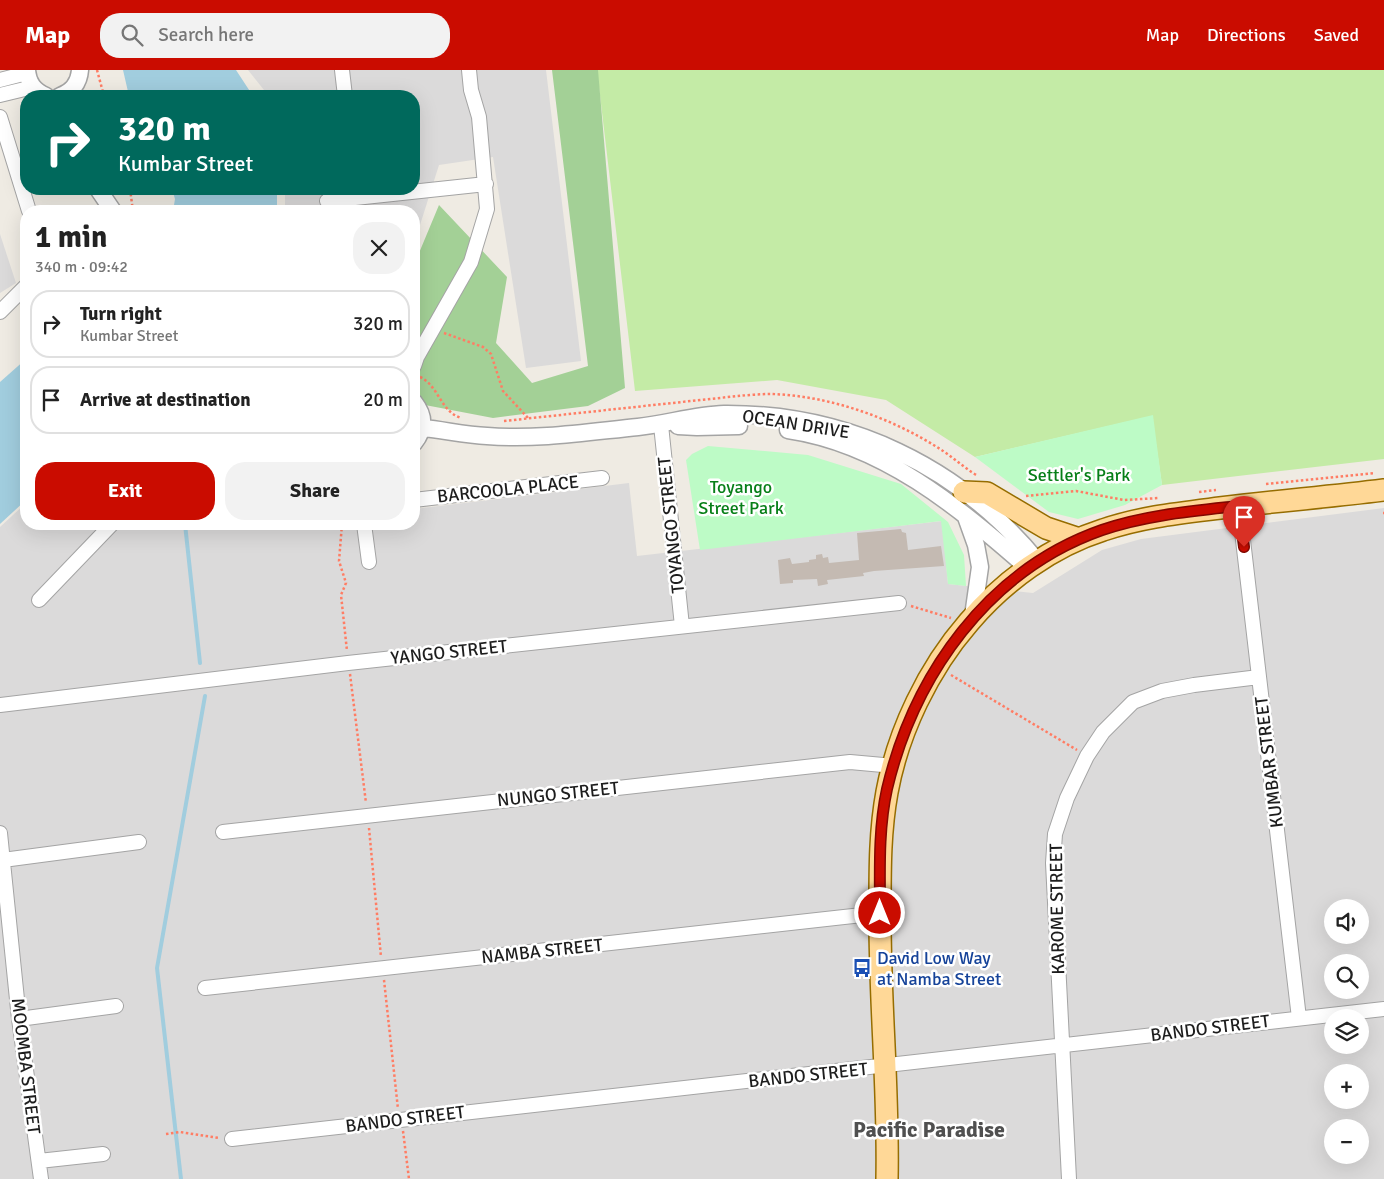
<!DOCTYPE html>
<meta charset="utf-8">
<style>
:root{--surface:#fff;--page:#f2f2f2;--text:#222;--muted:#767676;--line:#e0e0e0;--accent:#ca0c00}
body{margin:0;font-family:Signika,sans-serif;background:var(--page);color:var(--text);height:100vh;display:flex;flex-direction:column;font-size:19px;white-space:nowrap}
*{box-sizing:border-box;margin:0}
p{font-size:16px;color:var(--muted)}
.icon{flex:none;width:28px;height:28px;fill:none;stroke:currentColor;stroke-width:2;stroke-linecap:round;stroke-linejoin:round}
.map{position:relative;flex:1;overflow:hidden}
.side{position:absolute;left:20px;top:135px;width:400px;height:325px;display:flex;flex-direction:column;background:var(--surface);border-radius:20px;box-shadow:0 5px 20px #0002}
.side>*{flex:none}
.guide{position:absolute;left:20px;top:20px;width:400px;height:105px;border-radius:20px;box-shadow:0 5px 20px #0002;background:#00695c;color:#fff;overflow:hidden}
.fabs{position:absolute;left:1324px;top:829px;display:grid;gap:10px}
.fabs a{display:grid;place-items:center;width:45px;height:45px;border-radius:50%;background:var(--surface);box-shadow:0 5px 20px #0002;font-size:25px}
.pin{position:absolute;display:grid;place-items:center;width:42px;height:42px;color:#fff;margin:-51px -21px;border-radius:50% 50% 50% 0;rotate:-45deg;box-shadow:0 0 5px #0007}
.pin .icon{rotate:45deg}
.me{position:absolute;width:55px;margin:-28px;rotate:0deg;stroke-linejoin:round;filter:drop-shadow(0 0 4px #0008)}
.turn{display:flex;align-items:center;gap:18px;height:105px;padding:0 15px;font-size:22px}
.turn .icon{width:65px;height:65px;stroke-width:2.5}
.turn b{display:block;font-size:35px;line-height:42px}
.round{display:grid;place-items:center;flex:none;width:52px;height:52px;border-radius:20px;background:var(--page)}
.summary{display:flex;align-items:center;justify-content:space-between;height:85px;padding:0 15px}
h1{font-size:30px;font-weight:800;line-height:38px}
.button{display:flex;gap:10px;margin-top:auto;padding:10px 15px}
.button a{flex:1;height:58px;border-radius:20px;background:var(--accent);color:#fff;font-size:20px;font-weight:800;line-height:58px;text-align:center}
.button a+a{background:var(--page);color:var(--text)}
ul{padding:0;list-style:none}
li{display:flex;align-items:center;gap:15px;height:68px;margin:0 10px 8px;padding:0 5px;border:2px solid var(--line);border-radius:20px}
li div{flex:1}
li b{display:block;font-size:19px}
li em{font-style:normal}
header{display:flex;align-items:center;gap:30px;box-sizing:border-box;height:70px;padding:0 25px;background:var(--accent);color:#fff}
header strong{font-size:24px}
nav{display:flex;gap:28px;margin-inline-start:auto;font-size:18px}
.search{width:350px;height:45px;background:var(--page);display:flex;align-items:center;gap:12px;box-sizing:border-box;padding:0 18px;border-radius:20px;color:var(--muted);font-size:19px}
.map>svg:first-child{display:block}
.residential{fill:#dbdada;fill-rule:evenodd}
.grass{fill:#c4eba6}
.forest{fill:#a3d096}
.park{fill:#bdfbc6}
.water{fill:#a1cdde}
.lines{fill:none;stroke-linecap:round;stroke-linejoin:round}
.stream{stroke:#a1cdde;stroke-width:4}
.building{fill:#c4bab2}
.minor-casing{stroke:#a4a4a4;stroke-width:16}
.tertiary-casing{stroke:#a4a4a4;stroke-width:19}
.primary-casing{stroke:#966d00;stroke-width:24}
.path{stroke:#ff7d64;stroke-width:2.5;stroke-dasharray:2.5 2.5;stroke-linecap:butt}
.minor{stroke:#fff;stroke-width:14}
.tertiary{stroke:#fff;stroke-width:16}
.primary{stroke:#ffd897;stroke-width:21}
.route-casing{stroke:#830800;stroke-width:12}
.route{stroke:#ca0c00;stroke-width:9}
.labels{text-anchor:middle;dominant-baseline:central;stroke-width:5;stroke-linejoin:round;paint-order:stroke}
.street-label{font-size:18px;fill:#1d1d1d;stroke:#fff}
.park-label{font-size:18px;fill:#077f18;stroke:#fff}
.transit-label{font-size:18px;fill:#164399;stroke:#fff;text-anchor:start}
.district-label{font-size:22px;font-weight:bold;fill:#505050;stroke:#fff}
</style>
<header>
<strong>Map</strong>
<div class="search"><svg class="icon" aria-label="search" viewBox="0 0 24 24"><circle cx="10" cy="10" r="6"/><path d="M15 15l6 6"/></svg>Search here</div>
<nav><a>Map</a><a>Directions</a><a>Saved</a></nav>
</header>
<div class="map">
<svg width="1384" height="1109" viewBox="0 0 1384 1109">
<rect width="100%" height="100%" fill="#efebe3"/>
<!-- residential -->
<path class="residential" d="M248,0H546L581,291L526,298L493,87L439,95L414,174V141H285V119H414V26H265L264,20Z
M0,164L16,213L0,223Z
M629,413L637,486L942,451L948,514L1033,523L1102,480L1141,469L1384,438V1109H0V457L26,433V454H414V439ZM1332,838H1360V865H1332ZM1332,892H1360V920H1332ZM1332,948H1360V975H1332ZM1332,1002H1360V1030H1332ZM1332,1058H1360V1085H1332Z"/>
<!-- grass -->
<path class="grass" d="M597,0H1384V389L1162,415L1152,346L975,387L886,330L777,310L635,321Z"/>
<!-- forest -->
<path class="forest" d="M552,0H598L625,318L588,336L493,348L425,335L414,323V195L439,135L507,207L496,273L532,313L588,296Z"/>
<!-- park -->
<path class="park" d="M1153,345L1162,415L1125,435L1078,449L1049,442L975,387Z
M708,376L808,385L901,414L948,452L964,485L966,516L948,514L941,451L700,480L686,390L692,384Z"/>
<!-- water -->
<path class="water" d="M123,0H236L253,26H129Z
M172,119H277V141H173L175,129Z
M26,289V430L0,454V312Z"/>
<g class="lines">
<!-- stream -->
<path class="stream" d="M185,454L200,593
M181,1109L157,898L205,626"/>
</g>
<!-- building -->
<path class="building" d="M901,459L902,462L906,463L908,480L941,476L944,496L874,501L863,503L864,506L827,510L828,514L818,516L817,509L793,510V513L780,514L778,490L790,488L792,494L809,492V490L816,489V485L822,484L823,488L828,487L829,493L859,490L857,463Z"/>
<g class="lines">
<!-- minor casing -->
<g class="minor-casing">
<path id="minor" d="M342,0L345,26
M0,10L27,3
M0,25L33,17
M0,47L29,141
M327,131L486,114
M0,242L26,216
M414,296L417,287L471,192L487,139L479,47L471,20L469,0
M661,355L682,556
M414,430L602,408
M1239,436L1299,948
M364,454L369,492
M39,530L112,454
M0,635L348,593L899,533
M223,762L850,692L894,696
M0,763L19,949L41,1109
M3,790L139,772
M205,918L880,843
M19,949L116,936
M232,1069L1384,939
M39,1091L103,1084
M1069,1109L1053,793L1055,764L1067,728L1087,686L1103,662L1133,632L1162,621L1194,615L1259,607"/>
</g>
<!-- tertiary casing -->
<g class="tertiary-casing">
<path id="tertiary" d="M27,0C28,13 34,21 46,26
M60,26C72,22 79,13 80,0
M98,119L113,141
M414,332C425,346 425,359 414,373
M678,356L697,357L739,356
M423,358C444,360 465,365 487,366C537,370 588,362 638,357C667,354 694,345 724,344C848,343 959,396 1038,492
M788,360C883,374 957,436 1028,498
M966,447L976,475L980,497L973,546"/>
</g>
<!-- primary casing -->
<g class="primary-casing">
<path id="primary" d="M964,422L987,423L1046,458L1079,469
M887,1109C889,1018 879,927 880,836C880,798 880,760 887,722C898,662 928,599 969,552C1004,511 1052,476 1103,460C1141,447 1180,443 1220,438C1275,431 1329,427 1384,420"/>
</g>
<!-- path -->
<path class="path" d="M97,0L104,26
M130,119L133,141
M444,263L483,277L491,284L503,321L529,349
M420,307C439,316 440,341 461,348
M504,351L738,326C749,325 761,324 772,324C830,326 892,348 940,379C953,387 964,398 978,406
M1266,414L1375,403
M1199,422L1216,420
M1026,426L1076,421L1124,430L1159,428
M1383,443H1384
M342,454L339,491L346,513L341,525L347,581
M911,536L951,548
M350,604L366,733
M951,605L1077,680
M369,758L381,887
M384,910L398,1039
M403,1061L409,1109
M166,1064L180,1062L219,1068"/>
<!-- minor -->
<use href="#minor" class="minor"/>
<!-- tertiary -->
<use href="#tertiary" class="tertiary"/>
<!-- primary -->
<use href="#primary" class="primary"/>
</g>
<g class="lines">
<!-- route casing -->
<g class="route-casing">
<path id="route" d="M880,843C880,802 878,760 887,719C914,605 988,500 1102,460C1146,445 1193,441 1239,436L1244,477"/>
</g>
<!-- route -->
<use href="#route" class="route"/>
</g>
<!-- icons -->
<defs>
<g id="bus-bare" transform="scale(1.5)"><path d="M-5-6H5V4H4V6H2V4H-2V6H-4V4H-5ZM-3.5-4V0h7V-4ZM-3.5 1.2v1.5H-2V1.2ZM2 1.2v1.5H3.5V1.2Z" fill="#1a4fb4" stroke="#fff" stroke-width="2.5" paint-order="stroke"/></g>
</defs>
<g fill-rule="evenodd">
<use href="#bus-bare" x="862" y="898"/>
</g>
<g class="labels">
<!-- street labels -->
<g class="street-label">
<text transform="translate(796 354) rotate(9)">OCEAN DRIVE</text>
<text transform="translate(508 419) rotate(-6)">BARCOOLA PLACE</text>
<text transform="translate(671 455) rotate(-96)">TOYANGO STREET</text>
<text transform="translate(449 582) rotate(-6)">YANGO STREET</text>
<text transform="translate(1269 692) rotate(-97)">KUMBAR STREET</text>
<text transform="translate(558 724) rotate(-6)">NUNGO STREET</text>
<text transform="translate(1057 839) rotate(-91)">KAROME STREET</text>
<text transform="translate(542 881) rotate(-6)">NAMBA STREET</text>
<text transform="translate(1210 958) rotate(-7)">BANDO STREET</text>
<text transform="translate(26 996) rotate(83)">MOOMBA STREET</text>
<text transform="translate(808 1005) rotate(-6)">BANDO STREET</text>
<text transform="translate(405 1049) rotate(-7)">BANDO STREET</text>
</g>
<!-- park labels -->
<g class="park-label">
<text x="1079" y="405">Settler's Park</text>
<text x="741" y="417">Toyango<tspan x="741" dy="21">Street Park</tspan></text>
</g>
<!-- transit labels -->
<g class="transit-label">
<text x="877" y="888">David Low Way<tspan x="877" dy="21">at Namba Street</tspan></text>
</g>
<!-- district labels -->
<g class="district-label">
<text x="929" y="1059">Pacific Paradise</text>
</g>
</g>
</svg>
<div class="fabs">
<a><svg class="icon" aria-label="sound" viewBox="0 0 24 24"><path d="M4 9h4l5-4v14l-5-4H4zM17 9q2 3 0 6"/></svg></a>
<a><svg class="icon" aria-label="search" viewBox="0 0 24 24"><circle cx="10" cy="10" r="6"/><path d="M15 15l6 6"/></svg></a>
<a><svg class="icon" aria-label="layers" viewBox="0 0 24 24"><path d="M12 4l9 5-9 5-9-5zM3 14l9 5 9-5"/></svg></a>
<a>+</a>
<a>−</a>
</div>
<div class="pin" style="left:1244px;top:477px;background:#d93025"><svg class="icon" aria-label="arrive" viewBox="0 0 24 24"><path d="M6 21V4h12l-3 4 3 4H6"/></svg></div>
<svg class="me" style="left:880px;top:843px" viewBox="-20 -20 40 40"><circle r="17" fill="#ca0c00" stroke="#fff" stroke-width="3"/><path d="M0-11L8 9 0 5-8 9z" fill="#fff"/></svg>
<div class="guide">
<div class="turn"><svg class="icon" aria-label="right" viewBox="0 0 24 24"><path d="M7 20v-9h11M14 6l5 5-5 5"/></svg><div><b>320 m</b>Kumbar Street</div></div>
</div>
<section class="side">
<div class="summary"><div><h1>1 min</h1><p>340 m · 09:42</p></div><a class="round"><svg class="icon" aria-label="close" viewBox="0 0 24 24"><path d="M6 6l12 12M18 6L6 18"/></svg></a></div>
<ul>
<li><svg class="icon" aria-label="right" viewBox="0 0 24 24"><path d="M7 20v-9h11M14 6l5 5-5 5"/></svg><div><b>Turn right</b><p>Kumbar Street</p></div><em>320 m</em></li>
<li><svg class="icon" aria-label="arrive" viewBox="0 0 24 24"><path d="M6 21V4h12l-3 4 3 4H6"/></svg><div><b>Arrive at destination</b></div><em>20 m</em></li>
</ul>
<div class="button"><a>Exit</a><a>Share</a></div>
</section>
</div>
